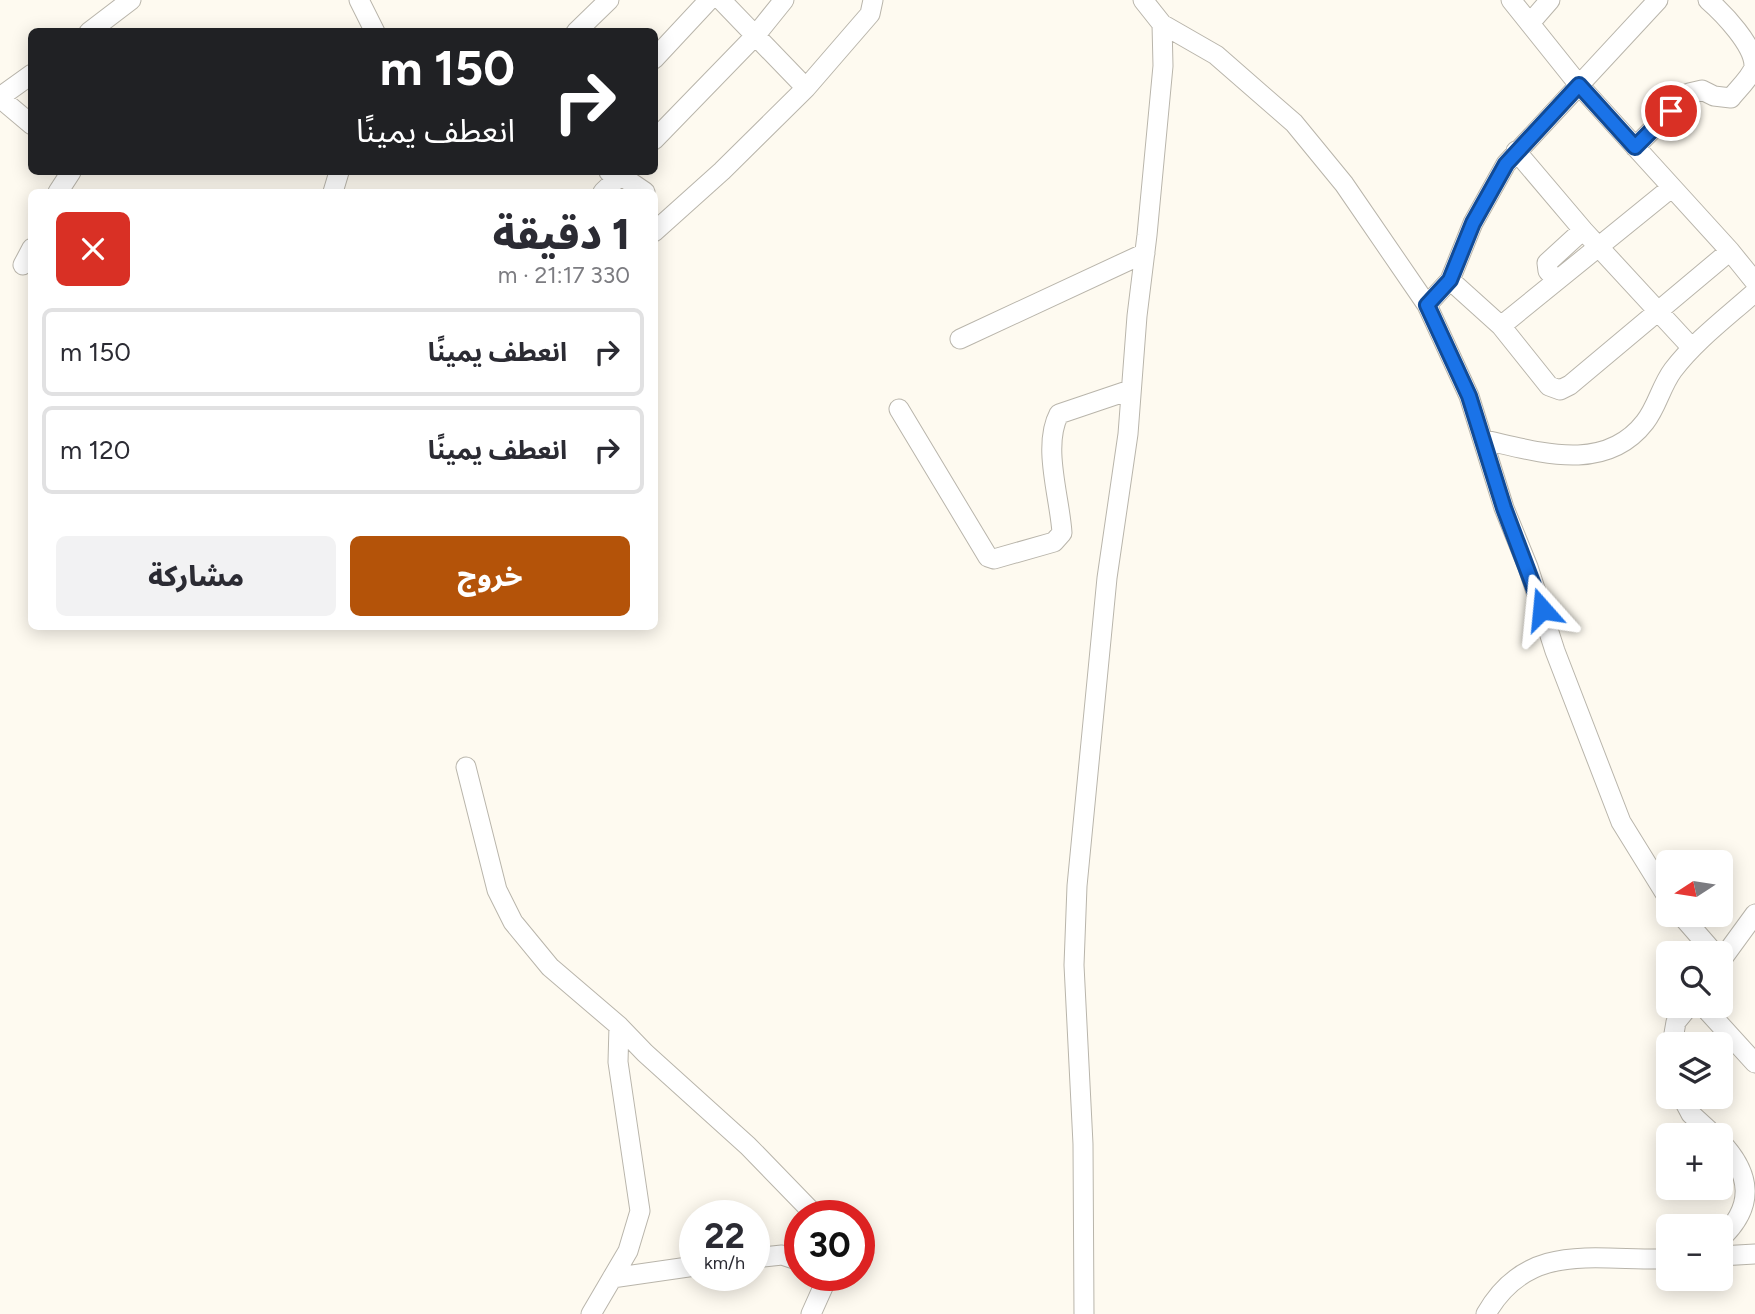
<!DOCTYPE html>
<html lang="ar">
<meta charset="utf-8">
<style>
:root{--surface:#fff;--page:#f2f2f3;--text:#2b2b33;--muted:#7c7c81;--line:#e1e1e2;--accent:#b45309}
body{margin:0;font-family:Figtree,"Noto Sans Arabic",sans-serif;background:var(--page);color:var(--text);direction:rtl;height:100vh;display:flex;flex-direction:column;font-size:26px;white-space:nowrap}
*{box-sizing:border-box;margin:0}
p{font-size:23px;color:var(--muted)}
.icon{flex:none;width:38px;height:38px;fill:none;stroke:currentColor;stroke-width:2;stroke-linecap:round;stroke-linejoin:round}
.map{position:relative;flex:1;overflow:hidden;direction:ltr}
.side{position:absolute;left:28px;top:189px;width:630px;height:441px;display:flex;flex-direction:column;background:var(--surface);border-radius:10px;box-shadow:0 4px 18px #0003;direction:rtl}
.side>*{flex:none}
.top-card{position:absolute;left:28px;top:28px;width:630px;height:147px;border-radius:10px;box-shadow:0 4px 18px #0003;direction:rtl;background:#202124;color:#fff;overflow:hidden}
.needle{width:46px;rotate:258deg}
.buttons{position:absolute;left:1656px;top:850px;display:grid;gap:14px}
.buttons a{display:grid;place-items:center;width:77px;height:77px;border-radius:10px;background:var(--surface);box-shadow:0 4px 18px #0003;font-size:35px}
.speed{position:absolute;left:679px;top:1200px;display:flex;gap:14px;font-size:35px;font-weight:700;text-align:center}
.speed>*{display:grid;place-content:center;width:91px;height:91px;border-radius:50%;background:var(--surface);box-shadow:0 4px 18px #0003;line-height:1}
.speed small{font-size:18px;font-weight:400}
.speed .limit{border:10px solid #d22;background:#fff;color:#111}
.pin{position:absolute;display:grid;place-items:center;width:60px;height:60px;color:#fff;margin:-30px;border:4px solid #fff;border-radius:50%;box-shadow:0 2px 7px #0007}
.me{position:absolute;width:77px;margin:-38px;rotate:342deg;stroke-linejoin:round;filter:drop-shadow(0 0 5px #0008)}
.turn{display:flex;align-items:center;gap:24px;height:147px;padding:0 28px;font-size:32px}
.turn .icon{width:91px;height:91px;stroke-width:2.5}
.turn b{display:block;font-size:49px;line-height:60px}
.round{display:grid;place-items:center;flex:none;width:74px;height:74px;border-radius:10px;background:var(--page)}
.headline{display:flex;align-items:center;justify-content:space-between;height:119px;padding:0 28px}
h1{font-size:42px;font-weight:800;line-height:52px}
.action{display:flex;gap:14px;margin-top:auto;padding:14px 28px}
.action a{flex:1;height:80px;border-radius:10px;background:var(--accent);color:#fff;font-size:28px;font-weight:800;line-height:80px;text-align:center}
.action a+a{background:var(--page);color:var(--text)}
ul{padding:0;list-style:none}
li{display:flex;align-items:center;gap:21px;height:88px;margin:0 14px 10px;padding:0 14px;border:4px solid var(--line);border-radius:10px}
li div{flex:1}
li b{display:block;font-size:26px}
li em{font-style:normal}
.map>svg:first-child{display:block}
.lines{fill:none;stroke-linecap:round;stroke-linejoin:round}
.minor-casing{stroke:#b9b5ab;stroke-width:21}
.minor{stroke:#fff;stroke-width:19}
.route-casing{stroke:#114b97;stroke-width:18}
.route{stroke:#1a73e8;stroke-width:12}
</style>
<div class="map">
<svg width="1755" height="1314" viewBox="0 0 1755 1314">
<rect width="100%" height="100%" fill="#fefaf0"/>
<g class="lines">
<!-- minor casing -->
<g class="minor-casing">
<path id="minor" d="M359,0L375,32
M721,0L806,88
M1511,0L1579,85L1730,251L1755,282
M1530,23L1550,0
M1162,24L1216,55L1294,123L1344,184L1427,305L1469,396L1504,508L1528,567L1555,651L1621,822L1668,898
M89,32L131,0
M576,32L609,0
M654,59L709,0
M0,97L32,74
M0,98L32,125
M654,140L755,36L784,0
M1635,147L1689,93L1702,90L1714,96L1731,98C1738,89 1751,77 1754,67C1755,46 1723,13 1708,0
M1516,151L1583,230L1692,348
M609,172L620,175L645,192
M58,192L71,172
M333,192L339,172
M603,192L624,172
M654,232L722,171L806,88L870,14L873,0
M23,265L32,248
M1450,280L1501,326L1549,386L1560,390L1570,385L1730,251
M1556,280L1548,271L1547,263L1583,230
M1427,305L1450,280L1473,223L1506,164L1658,0
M1501,326L1671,188
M960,339L1145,253
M899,409L988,557L994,559L1054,542L1062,533C1060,498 1042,446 1059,414L1130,390
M1485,440C1539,452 1605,474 1645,422C1657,407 1661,386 1673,370C1696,340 1727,317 1755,292
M466,767L497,890L513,922L550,967L619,1026L645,1053L748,1146L816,1216
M1681,915L1715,954
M1720,962L1755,914
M1703,1006L1755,1063
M1672,1045L1676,1022L1689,1006
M1682,1097L1691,1114L1715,1136
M1720,1141C1752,1174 1755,1207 1720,1239
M1720,1256L1755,1254
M754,1258L782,1255L800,1261
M612,1278L695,1266
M591,1314L628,1251L640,1211L618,1062L619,1026
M811,1314L828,1276
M1084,1314L1083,1144L1074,965L1077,886L1107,578L1128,434L1137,316L1147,235L1163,66L1162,24L1143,0
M1486,1314C1528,1240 1596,1261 1668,1259"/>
</g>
<!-- minor -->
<use href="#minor" class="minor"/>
</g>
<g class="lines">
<!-- route casing -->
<g class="route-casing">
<path id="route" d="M1542,609L1504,508L1469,396L1427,305L1450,280L1473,223L1506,164L1579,85L1635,147L1671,111"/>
</g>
<!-- route -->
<use href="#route" class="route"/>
</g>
</svg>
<div class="buttons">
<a><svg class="needle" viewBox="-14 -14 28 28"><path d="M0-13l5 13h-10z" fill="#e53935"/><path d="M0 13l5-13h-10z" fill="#7c7c81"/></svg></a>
<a><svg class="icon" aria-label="search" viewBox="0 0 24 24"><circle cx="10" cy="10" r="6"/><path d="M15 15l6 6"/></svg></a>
<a><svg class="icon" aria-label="layers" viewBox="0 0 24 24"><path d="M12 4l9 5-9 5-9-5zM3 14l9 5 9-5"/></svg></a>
<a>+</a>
<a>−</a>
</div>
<div class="speed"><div>22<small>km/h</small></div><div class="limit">30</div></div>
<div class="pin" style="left:1671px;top:111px;background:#d93025"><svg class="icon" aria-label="arrive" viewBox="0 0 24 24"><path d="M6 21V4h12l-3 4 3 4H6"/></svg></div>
<svg class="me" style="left:1542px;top:609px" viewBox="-20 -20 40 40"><path d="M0-17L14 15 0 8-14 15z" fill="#1a73e8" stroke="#fff" stroke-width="4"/></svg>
<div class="top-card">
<div class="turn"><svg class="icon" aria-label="right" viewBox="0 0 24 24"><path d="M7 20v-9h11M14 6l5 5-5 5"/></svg><div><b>150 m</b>انعطف يمينًا</div></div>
</div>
<section class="side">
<div class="headline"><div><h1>1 دقيقة</h1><p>330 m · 21:17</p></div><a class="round" style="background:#d93025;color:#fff"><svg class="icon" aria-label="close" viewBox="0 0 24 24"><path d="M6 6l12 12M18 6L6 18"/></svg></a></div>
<ul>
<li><svg class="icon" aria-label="right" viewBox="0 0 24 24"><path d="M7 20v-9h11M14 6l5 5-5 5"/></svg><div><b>انعطف يمينًا</b></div><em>150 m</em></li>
<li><svg class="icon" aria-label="right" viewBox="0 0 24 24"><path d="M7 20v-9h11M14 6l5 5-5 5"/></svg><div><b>انعطف يمينًا</b></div><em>120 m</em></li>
</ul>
<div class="action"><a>خروج</a><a>مشاركة</a></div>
</section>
</div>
